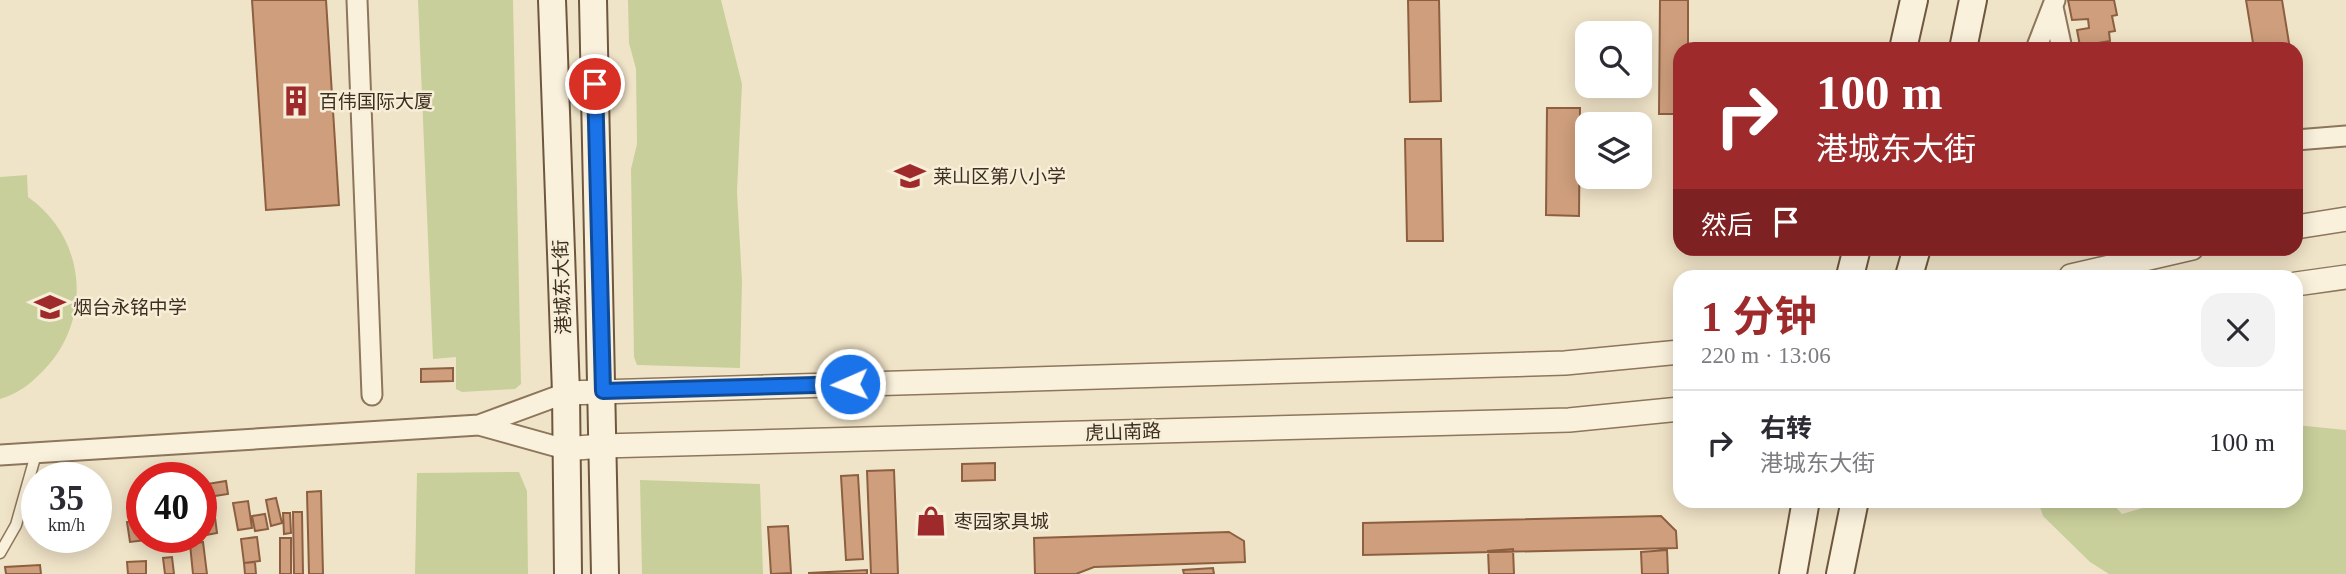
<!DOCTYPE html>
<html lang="zh">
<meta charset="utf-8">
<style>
:root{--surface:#fff;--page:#f2f2f3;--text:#2b2b33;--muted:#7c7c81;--line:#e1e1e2;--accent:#9e2a2b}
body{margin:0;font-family:"Times New Roman","Noto Sans SC",serif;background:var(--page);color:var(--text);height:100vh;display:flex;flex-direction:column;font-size:26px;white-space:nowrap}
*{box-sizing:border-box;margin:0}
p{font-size:23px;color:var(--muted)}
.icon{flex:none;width:38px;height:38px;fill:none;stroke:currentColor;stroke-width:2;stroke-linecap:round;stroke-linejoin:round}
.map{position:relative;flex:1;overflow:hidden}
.drawer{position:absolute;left:1673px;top:270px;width:630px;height:238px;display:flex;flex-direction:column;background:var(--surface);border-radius:21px;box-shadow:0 4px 18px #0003}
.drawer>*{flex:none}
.top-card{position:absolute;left:1673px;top:42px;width:630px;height:214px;border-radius:21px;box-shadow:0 4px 18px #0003;background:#9e2a2b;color:#fff;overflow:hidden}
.fabs{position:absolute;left:1575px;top:21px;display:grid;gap:14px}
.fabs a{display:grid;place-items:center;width:77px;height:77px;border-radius:14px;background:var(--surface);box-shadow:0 4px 18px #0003;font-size:35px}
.speed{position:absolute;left:21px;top:462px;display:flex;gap:14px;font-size:35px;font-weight:700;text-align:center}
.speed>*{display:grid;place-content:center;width:91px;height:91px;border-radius:50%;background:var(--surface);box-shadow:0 4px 18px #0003;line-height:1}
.speed small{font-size:18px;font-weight:400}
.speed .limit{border:10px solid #d22;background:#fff;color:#111}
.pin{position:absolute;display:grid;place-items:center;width:60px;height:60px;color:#fff;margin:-30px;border:4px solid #fff;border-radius:50%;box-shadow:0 2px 7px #0007}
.me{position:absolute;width:77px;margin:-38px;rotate:268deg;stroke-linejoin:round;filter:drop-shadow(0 0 5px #0008)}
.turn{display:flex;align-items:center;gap:24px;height:147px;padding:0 28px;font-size:32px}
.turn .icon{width:91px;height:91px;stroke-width:2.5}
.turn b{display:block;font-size:49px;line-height:60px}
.then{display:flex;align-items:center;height:66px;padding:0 28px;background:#0003;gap:14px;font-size:26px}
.round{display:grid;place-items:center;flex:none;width:74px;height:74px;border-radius:21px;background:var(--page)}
.head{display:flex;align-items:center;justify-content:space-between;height:119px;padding:0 28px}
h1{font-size:42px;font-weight:700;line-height:52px;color:var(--accent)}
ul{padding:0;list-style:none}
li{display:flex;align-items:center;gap:21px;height:105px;padding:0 28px;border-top:2px solid var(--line)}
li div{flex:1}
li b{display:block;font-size:26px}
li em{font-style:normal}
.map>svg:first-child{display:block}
.green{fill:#c9cf9b}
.building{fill:#cf9f7d;stroke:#8d5f41;stroke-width:2}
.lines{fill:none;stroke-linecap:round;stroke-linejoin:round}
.service-casing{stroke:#8d765c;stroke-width:13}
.minor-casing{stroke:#8d765c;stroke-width:23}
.tertiary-casing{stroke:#8d765c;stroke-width:26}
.secondary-casing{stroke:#6f573f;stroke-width:30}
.service{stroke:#faf1dc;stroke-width:10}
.minor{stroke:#faf1dc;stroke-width:19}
.tertiary{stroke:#faf1dc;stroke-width:23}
.secondary{stroke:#faf1dc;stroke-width:26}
.route-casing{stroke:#114b97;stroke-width:18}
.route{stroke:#1a73e8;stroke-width:12}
.labels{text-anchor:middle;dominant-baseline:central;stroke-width:5;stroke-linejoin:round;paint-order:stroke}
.poi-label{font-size:19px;fill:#3d2e20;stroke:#f7eed8;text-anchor:start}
.street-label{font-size:19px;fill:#3d2e20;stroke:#f7eed8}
</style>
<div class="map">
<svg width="2346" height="574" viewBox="0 0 2346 574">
<rect width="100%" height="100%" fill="#f0e4c8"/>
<!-- green -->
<path class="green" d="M418,0H513L521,384L515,389L462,392L456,389V357L433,359Z
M628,0H721L742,84L737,192L742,281L740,368L637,365L634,357L631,169L637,144L636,69L629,43Z
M27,175L28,197C88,239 93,323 41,373C29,385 17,394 0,399V177Z
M2296,425L2346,430V574H2109L2090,562L2043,516L2038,501H2110L2122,514L2153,505L2158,501L2296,500Z
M519,472L527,491L528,574H415L417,473Z
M640,480L760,484L763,574H642Z"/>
<!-- building -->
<path class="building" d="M252,0H326L339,205L266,210Z
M1408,0H1439L1441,101L1410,102Z
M1660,0H1688V49H1680V114H1659Z
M2068,0H2114L2117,15L2112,16L2115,31L2109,32L2110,41L2080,46L2077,30L2089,28L2088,19L2072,20Z
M2246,0H2282L2290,49H2254Z
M1547,108H1580L1579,216L1546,215Z
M1405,139H1441L1443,241H1407Z
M453,368V381L421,382V369Z
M995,463V480L962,481V464Z
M894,470L898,574H871L867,471Z
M858,475L863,559L846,560L841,476Z
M226,481L228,494L202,498L201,485Z
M321,491L323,574H309L307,492Z
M276,498L282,523L271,526L266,500Z
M248,501L252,528L238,530L233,503Z
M213,502L217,533L201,536V504Z
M293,512H302L303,574H294Z
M283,513H290L291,533L284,534Z
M265,514L268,529L255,531L252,516Z
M1661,516L1676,531L1677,548L1363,555V523Z
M142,520V537H172L130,542L127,522Z
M788,526L791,573L771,574L768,527Z
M1229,532L1244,541L1245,562L1094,567L1076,574H1035L1034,538Z
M257,537L260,561L244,563L241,539Z
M280,538H291V574H280Z
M203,542L207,574H193L190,544Z
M1513,549L1514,574H1489L1488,551Z
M1667,550L1668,574H1642L1641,552Z
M172,557L174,574H165L163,558Z
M146,561V574H128L127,562Z
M255,562L256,574H245L244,563Z
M40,565L41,574H6L5,567Z
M1213,568L1214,574H1184L1183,570Z
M867,570V574H809V573Z"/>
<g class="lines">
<!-- service casing -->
<g class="service-casing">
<path id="service" d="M0,553L16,525L36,454"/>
</g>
<!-- minor casing -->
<g class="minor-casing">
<path id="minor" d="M357,0L372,395
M2053,7L2062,49
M2036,49L2055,0
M2296,140L2346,136
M479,425L566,393
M0,455L479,425L565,449"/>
</g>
<!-- tertiary casing -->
<g class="tertiary-casing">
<path id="tertiary" d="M2296,227L2346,219
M2071,276L2192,248
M2296,284L2346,277
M566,393L1565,363L1680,352
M565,449L602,446L1569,420L1680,409"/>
</g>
<!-- secondary casing -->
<g class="secondary-casing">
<path id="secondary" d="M552,0L566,393L568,574
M593,0L605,574
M1903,49L1914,0
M1963,49L1973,0
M1850,276L1857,248
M1909,276L1917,248
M1793,574L1806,500
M1840,574L1855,500"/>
</g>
<!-- service -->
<use href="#service" class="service"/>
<!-- minor -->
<use href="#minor" class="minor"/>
<!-- tertiary -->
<use href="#tertiary" class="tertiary"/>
<!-- secondary -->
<use href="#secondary" class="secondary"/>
</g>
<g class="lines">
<!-- route casing -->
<g class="route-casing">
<path id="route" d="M595,84L603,391L850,384"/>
</g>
<!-- route -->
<use href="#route" class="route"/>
</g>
<!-- icons -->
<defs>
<g id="building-bare" transform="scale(2.415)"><path d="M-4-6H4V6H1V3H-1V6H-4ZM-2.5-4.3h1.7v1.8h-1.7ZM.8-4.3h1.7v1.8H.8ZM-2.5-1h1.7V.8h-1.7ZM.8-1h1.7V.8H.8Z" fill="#9e2a2b" stroke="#f7eed8" stroke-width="2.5" paint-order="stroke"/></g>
<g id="school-bare" transform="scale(2.415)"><path d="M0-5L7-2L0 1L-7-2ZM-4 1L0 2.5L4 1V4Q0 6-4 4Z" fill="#9e2a2b" stroke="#f7eed8" stroke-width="2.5" paint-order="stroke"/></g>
<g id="shop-bare" transform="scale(2.415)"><path d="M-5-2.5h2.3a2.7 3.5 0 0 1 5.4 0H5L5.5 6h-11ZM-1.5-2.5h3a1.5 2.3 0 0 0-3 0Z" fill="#9e2a2b" stroke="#f7eed8" stroke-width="2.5" paint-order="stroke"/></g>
</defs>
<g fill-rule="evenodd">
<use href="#building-bare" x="296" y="101"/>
<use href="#school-bare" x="910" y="176"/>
<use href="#school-bare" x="50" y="307"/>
<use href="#shop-bare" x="931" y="521"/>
</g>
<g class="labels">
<!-- poi labels -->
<g class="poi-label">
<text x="319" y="101">百伟国际大厦</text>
<text x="933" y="176">莱山区第八小学</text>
<text x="73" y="307">烟台永铭中学</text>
<text x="954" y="521">枣园家具城</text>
</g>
<!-- street labels -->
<g class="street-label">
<text transform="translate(562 287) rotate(-92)">港城东大街</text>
<text transform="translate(1123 432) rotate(-2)">虎山南路</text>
</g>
</g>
</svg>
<div class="fabs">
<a><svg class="icon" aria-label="search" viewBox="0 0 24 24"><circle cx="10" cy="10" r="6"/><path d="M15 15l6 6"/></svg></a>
<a><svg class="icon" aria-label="layers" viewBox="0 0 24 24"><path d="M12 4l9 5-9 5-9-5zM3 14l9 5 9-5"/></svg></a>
</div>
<div class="speed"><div>35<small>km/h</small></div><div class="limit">40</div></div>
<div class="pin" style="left:595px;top:84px;background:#d93025"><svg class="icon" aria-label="arrive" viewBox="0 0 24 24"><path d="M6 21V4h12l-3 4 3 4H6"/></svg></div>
<svg class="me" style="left:850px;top:384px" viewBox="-20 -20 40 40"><circle r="17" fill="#1a73e8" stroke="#fff" stroke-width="3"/><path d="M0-11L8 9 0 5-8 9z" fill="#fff"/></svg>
<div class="top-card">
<div class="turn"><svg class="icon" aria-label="right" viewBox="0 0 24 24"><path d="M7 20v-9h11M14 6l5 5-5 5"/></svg><div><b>100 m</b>港城东大街</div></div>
<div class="then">然后<svg class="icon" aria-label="arrive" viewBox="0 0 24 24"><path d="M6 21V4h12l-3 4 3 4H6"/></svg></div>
</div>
<section class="drawer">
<div class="head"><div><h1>1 分钟</h1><p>220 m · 13:06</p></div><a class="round"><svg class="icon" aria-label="close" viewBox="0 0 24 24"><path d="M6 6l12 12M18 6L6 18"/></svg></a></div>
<ul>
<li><svg class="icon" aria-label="right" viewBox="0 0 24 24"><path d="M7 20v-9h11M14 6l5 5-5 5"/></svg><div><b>右转</b><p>港城东大街</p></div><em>100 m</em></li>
</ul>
</section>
</div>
